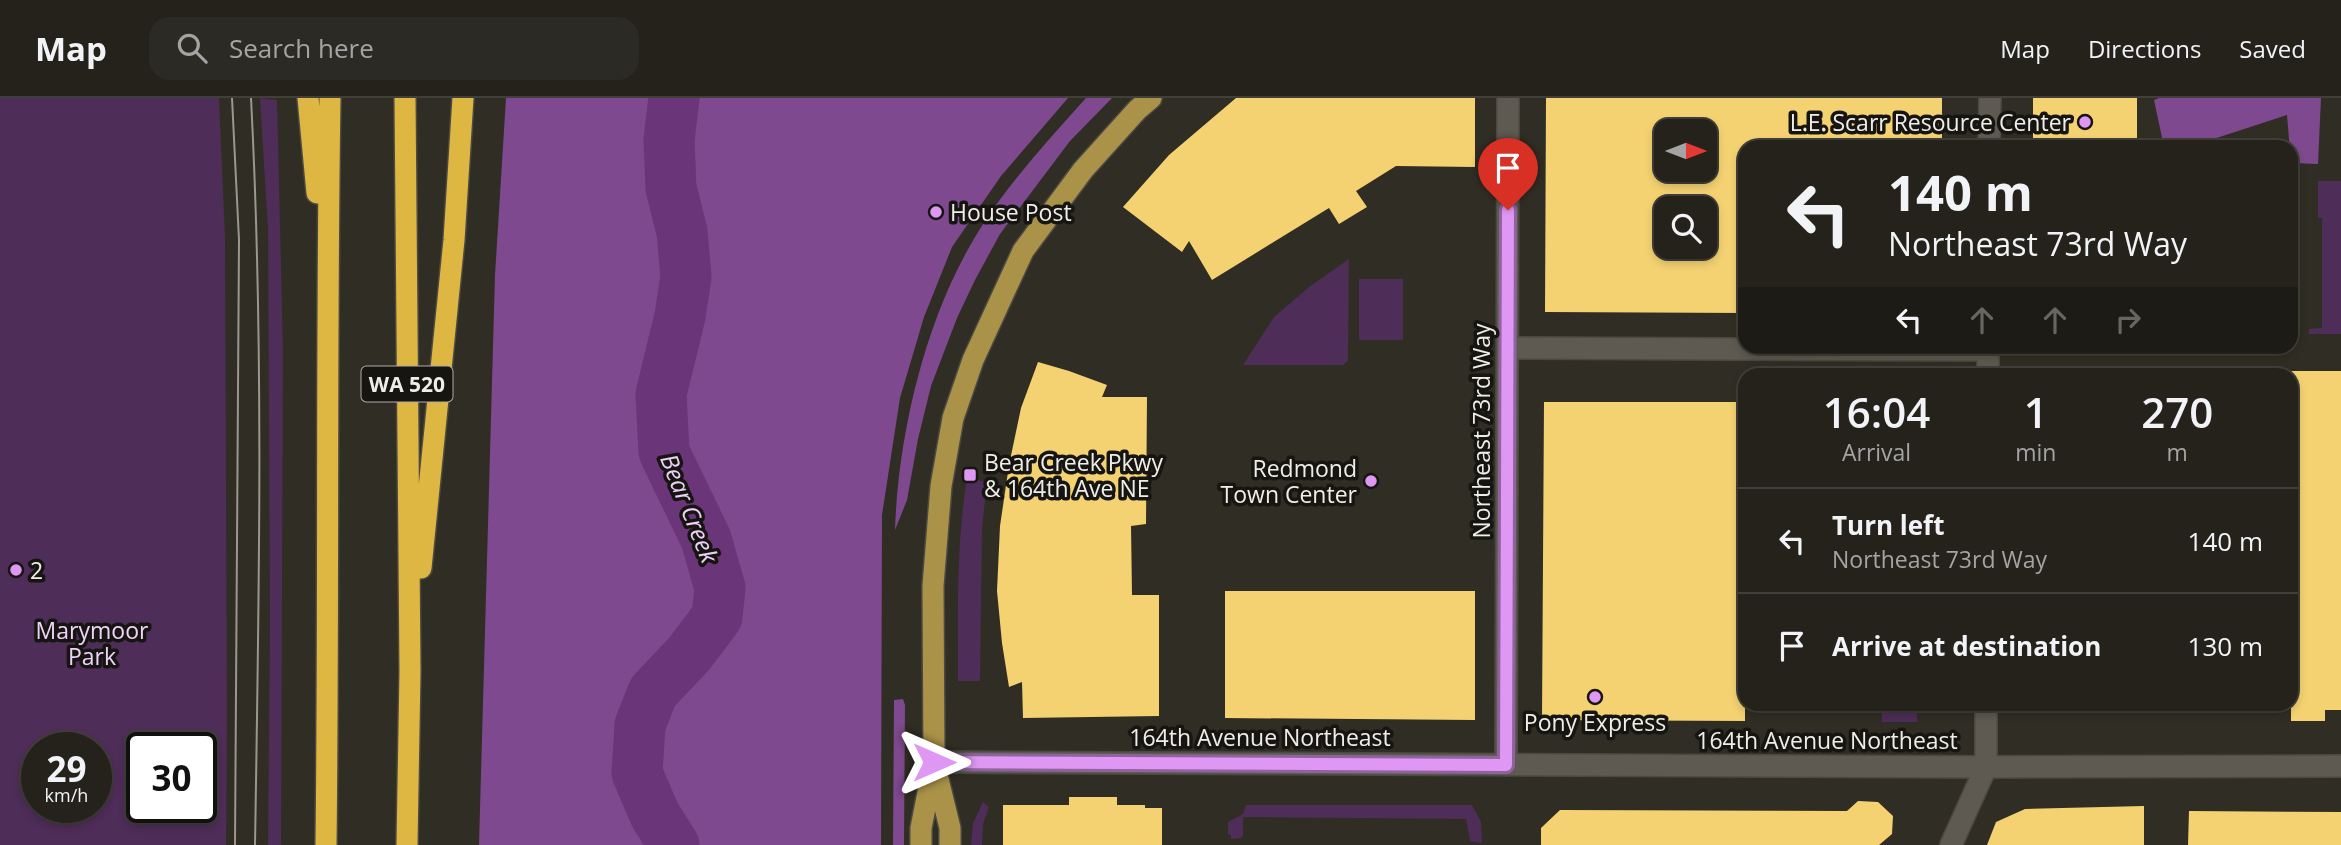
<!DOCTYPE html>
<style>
:root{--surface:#24221b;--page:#2c2a24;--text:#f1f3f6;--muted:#a3a4a3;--line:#413f3a}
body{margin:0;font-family:"Open Sans",sans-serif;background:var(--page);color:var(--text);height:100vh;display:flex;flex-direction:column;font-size:26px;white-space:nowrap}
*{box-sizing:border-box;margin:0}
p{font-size:23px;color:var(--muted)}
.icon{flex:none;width:38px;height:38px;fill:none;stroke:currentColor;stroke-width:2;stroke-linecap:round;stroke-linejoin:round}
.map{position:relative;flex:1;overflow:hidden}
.details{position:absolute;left:1738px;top:270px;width:560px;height:343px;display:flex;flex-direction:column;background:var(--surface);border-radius:21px;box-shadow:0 4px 10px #0003,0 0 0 2px var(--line)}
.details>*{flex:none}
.banner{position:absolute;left:1738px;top:42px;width:560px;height:214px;border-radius:21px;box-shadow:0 4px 10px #0003,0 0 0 2px var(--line);background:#24221b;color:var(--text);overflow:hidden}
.needle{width:46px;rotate:90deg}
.fabs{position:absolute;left:1654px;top:21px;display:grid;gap:14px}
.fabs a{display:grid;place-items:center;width:63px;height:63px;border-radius:14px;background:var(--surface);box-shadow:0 4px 10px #0003,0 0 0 2px var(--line);font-size:35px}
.speed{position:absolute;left:21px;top:634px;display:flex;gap:14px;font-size:35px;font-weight:700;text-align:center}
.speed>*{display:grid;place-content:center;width:91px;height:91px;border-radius:50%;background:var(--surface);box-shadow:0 4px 10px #0003,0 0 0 2px var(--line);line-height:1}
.speed small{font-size:18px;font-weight:400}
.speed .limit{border:4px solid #111;border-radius:10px;background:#fff;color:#111}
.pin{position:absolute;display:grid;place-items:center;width:60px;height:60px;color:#fff;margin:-72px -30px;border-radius:50% 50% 50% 0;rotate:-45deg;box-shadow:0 0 7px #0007}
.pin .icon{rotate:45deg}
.me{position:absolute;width:77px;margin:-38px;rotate:90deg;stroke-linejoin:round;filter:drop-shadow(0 0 5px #0008)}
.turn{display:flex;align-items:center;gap:24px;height:147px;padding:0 35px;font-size:32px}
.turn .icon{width:91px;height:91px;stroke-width:2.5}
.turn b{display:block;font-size:49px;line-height:60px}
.lanes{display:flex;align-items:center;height:66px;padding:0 35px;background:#0003;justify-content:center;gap:35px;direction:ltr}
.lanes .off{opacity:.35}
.eta{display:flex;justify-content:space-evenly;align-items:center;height:119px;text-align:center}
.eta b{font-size:42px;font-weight:600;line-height:49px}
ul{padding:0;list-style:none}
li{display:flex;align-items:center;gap:21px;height:105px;padding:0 35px;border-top:2px solid var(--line)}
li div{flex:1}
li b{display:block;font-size:26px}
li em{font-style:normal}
header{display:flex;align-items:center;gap:42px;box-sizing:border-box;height:98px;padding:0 35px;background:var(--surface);border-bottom:2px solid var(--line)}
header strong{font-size:33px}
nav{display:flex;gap:38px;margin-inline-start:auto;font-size:24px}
.search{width:490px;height:63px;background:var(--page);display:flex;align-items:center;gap:18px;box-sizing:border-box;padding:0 24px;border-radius:21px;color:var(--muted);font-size:26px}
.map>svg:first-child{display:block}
.green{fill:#4e2d58;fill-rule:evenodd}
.forest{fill:#7e498e}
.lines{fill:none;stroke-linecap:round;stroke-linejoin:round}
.river{stroke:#6a3579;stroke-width:51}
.building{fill:#f4d272;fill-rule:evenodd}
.minor-casing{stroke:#4c4942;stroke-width:24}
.major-casing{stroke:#4c4942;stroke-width:24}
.highway-casing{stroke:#4c4942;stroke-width:24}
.minor{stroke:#5e5a51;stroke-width:21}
.major{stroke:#aa9248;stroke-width:21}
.highway{stroke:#ddb742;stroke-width:21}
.tram{stroke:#999790;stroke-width:2}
.route-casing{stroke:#90639e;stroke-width:18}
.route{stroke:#de98f3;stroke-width:12}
.poi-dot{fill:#de98f3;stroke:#171511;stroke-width:2.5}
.labels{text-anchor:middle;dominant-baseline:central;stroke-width:7;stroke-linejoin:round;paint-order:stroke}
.shield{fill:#171511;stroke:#aeaca8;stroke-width:2}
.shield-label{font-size:21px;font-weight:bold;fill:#efede8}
.poi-label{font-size:23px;fill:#efede8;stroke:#171511;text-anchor:start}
.street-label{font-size:23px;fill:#efede8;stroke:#171511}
.park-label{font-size:23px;fill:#efd2f8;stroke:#171511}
.water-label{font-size:24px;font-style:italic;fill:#eed1f8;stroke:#171511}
</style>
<header>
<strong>Map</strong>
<div class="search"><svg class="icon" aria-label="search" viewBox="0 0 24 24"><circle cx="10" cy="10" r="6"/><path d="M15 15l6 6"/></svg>Search here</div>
<nav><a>Map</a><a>Directions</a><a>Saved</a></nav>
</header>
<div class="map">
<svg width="2341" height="747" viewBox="0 0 2341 747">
<rect width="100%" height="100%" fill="#302d24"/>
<!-- green -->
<path class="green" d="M0,0H219L225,139L227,622L226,747H0ZM96,649V709H37V649ZM142,649H201V709H142Z
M260,0L277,2L283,253L281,747H268L270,525L268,132Z
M2318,83H2341V236H2309V231L2322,230V120H2318Z
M1349,161L1348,263L1343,267H1243L1274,219L1309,189Z
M1359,181H1403V242H1359Z
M967,380L987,384L982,430L980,583H958C958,515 956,447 967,380Z
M1882,606H1917V624H1882Z
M983,704L989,709L983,726L982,747H971L973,725Z
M1246,707H1472L1481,724L1482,745L1470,743L1466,721L1243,719V737L1241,740L1231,741V737L1228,736V724L1243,716Z"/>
<!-- forest -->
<path class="forest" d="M506,0H1068L1001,78L952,149L924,219L900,300L882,417L881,747H479L495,177Z
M1086,0H1112L1070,43L1000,136L975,182L957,220L931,288L918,341L907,402L895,432C898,339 924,227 971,146C1002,92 1045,46 1086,0Z
M2159,0H2321L2318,66L2291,65L2287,17L2189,49H2164L2154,2Z
M903,601L905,607L904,747H893L894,602Z"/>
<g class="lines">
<!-- river -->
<path class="river" d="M674,747L655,717L637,675L640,627L653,594L689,556L717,519L720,490L706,441L664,354L661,296L680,218L686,179L682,134L671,90L669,42L674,0"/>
</g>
<!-- building -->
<path class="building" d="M1236,0H1475V69L1396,68L1356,93L1367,109L1339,126L1329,110L1212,182L1189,143L1182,154L1123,109L1169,57Z
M1546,0H1942V49H1745V215L1545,214ZM1666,33H1704V72H1666ZM1666,110H1704V149H1666Z
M2033,0H2137V49H2033Z
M1038,264L1069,273L1107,287L1102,299H1147L1146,426L1131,428L1132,497H1159V618L1023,620L1022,584L1009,589L1002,545L997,493L1000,428L1009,367L1021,310Z
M2291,273H2341V612H2325V623H2291Z
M1544,304H1745V623L1542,622Z
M1225,493H1475V622L1225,620Z
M1069,699H1117V707H1145V710H1162V747H1003V707H1069Z
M1858,703L1878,704L1893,718L1892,736L1879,747H1541V730L1560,712L1847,713Z
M2144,708V747H1987L1996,724L2025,711Z
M2189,713L2341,714V747H2188Z"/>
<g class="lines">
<!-- minor casing -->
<g class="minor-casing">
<path id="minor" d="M1989,49L1990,0
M1508,250L1988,252
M1988,276V248
M934,664L1986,669L2341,668
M1506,667L1508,0
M1951,747L1986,669V606"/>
</g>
<!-- major casing -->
<g class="major-casing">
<path id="major" d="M935,669L950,730V747
M921,747V730L934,664L933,488L941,388L953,320L973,262L1023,153L1083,72L1137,12L1151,0"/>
</g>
<!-- highway casing -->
<g class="highway-casing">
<path id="highway" d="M308,0L317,95
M405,0L410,573L407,747
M421,470L454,142L463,0
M326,747C329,498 326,249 330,0"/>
</g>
<!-- minor -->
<use href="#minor" class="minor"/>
<!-- major -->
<use href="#major" class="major"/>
<!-- highway -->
<use href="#highway" class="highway"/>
<!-- tram -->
<path class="tram" d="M232,0L239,142L235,747
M251,0C264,249 259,498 255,747"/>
</g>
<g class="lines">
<!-- route casing -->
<g class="route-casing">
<path id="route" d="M934,664L1506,667L1508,112"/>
</g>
<!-- route -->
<use href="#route" class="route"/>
</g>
<!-- markers -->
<g class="poi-dot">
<circle cx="2085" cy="24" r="7"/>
<circle cx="936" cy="114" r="7"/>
<rect x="963" y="370" width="14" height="14" rx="3.5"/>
<circle cx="1371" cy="383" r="7"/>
<circle cx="16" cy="472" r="7"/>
<circle cx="1595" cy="599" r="7"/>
</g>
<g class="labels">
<!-- shield labels -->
<rect class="shield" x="361.5" y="268.5" width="91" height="35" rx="5"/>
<g class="shield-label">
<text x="407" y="286">WA 520</text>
</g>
<!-- poi labels -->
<g class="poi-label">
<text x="2071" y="24" text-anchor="end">L.E. Scarr Resource Center</text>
<text x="950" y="114">House Post</text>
<text x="984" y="364">Bear Creek Pkwy<tspan x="984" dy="26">&amp; 164th Ave NE</tspan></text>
<text x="1357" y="370" text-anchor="end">Redmond<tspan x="1357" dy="26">Town Center</tspan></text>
<text x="30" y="472">2</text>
<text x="1595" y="624" text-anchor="middle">Pony Express</text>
</g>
<!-- street labels -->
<g class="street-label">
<text transform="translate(1481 333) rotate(-90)">Northeast 73rd Way</text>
<text x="1260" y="639">164th Avenue Northeast</text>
<text x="1827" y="642">164th Avenue Northeast</text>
</g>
<!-- park labels -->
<g class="park-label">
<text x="92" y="532">Marymoor<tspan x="92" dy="26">Park</tspan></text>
</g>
<!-- water labels -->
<g class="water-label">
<text transform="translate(690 410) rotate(68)">Bear Creek</text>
</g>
</g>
</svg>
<div class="fabs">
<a><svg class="needle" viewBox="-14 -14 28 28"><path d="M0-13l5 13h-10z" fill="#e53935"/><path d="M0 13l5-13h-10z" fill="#a3a4a3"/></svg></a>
<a><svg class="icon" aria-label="search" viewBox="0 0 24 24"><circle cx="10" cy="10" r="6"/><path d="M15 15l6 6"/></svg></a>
</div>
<div class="speed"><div>29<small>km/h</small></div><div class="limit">30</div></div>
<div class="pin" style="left:1508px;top:112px;background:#d93025"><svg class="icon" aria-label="arrive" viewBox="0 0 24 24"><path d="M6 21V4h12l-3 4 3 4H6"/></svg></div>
<svg class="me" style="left:934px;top:664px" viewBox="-20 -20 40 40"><path d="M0-17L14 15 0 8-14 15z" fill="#de98f3" stroke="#fff" stroke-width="4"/></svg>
<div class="banner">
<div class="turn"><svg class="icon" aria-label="left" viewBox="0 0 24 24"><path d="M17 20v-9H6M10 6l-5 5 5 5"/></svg><div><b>140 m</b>Northeast 73rd Way</div></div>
<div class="lanes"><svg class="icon" aria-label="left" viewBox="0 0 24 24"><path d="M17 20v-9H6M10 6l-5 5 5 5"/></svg><svg class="icon off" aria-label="ahead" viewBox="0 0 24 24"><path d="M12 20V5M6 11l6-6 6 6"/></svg><svg class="icon off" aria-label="ahead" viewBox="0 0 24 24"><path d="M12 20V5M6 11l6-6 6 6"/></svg><svg class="icon off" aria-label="right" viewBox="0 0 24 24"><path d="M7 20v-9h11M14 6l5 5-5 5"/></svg></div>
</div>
<section class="details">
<div class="eta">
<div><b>16:04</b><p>Arrival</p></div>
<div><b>1</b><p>min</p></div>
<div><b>270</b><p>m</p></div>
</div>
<ul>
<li><svg class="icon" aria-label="left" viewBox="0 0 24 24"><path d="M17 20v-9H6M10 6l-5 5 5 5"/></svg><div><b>Turn left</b><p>Northeast 73rd Way</p></div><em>140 m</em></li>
<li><svg class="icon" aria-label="arrive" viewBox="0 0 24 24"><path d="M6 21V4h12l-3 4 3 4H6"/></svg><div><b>Arrive at destination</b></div><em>130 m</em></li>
</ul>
</section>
</div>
